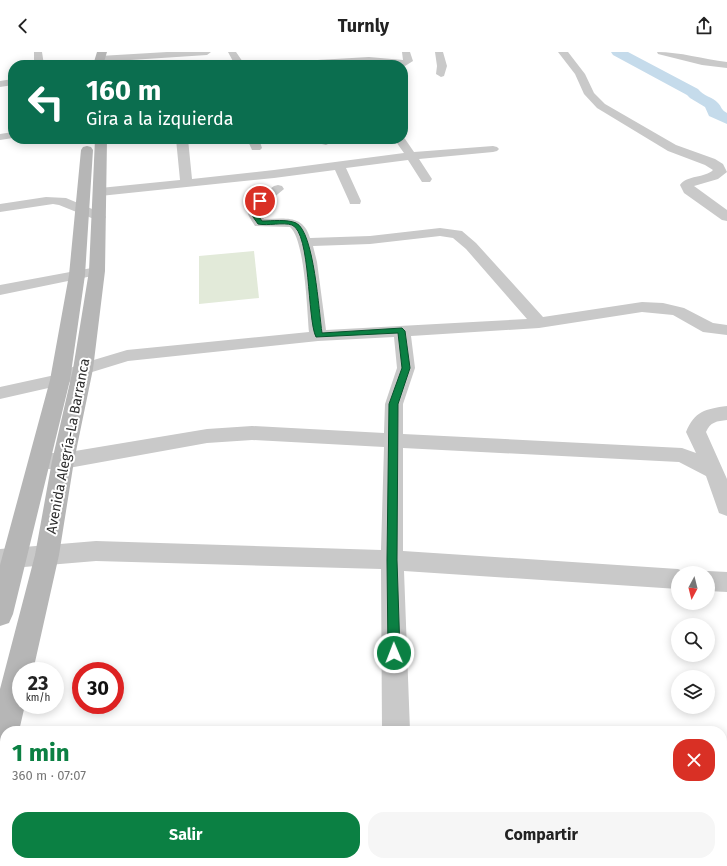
<!DOCTYPE html>
<html lang="es">
<meta charset="utf-8">
<style>
:root{--surface:#fff;--page:#f6f6f6;--text:#222;--muted:#767676;--accent:#0b8043}
body{margin:0;font-family:"Fira Sans",sans-serif;background:var(--page);color:var(--text);height:100vh;display:flex;flex-direction:column;font-size:15px;white-space:nowrap}
*{box-sizing:border-box;margin:0}
p{font-size:13px;color:var(--muted)}
.icon{flex:none;width:22px;height:22px;fill:none;stroke:currentColor;stroke-width:2;stroke-linecap:round;stroke-linejoin:round}
.map{position:relative;flex:1;overflow:hidden}
.drawer{position:absolute;left:0px;top:674px;width:727px;height:140px;display:flex;flex-direction:column;background:var(--surface);border-radius:16px 16px 0 0;box-shadow:0 2px 10px #0003}
.drawer>*{flex:none}
.guide{position:absolute;left:8px;top:8px;width:400px;height:84px;border-radius:16px;box-shadow:0 2px 10px #0003;background:#0b6e4f;color:#fff;overflow:hidden}
.needle{width:26px;rotate:187deg}
.tools{position:absolute;left:671px;top:514px;display:grid;gap:8px}
.tools a{display:grid;place-items:center;width:44px;height:44px;border-radius:50%;background:var(--surface);box-shadow:0 2px 10px #0003;font-size:20px}
.speed{position:absolute;left:12px;top:610px;display:flex;gap:8px;font-size:20px;font-weight:700;text-align:center}
.speed>*{display:grid;place-content:center;width:52px;height:52px;border-radius:50%;background:var(--surface);box-shadow:0 2px 10px #0003;line-height:1}
.speed small{font-size:10px;font-weight:400}
.speed .limit{border:6px solid #d22;background:#fff;color:#111}
.pin{position:absolute;display:grid;place-items:center;width:34px;height:34px;color:#fff;margin:-17px;border:2px solid #fff;border-radius:50%;box-shadow:0 1px 4px #0007}
.me{position:absolute;width:44px;margin:-22px;rotate:359deg;stroke-linejoin:round;filter:drop-shadow(0 0 3px #0008)}
.turn{display:flex;align-items:center;gap:14px;height:84px;padding:0 12px;font-size:18px}
.turn .icon{width:52px;height:52px;stroke-width:2.5}
.turn b{display:block;font-size:28px;line-height:34px}
.round{display:grid;place-items:center;flex:none;width:42px;height:42px;border-radius:16px;background:var(--page)}
.headline{display:flex;align-items:center;justify-content:space-between;height:68px;padding:0 12px}
h1{font-size:24px;font-weight:700;line-height:30px;color:var(--accent)}
.primary-button{display:flex;gap:8px;margin-top:auto;padding:8px 12px}
.primary-button a{flex:1;height:46px;border-radius:16px;background:var(--accent);color:#fff;font-size:16px;font-weight:700;line-height:46px;text-align:center}
.primary-button a+a{background:var(--page);color:var(--text)}
header{display:flex;justify-content:space-between;align-items:center;height:52px;padding:0 12px;background:var(--surface);font-size:18px;font-weight:700}
.map>svg:first-child{display:block}
.green{fill:#e2ead9}
.lines{fill:none;stroke-linecap:round;stroke-linejoin:round}
.river{fill:#c5dbeb;fill-rule:evenodd}
.minor{fill:#c9c9c9;fill-rule:evenodd}
.tertiary{fill:#c9c9c9;fill-rule:evenodd}
.secondary{fill:#b6b6b6;fill-rule:evenodd}
.route{fill:#0b8043;stroke:#07532c}
.labels{text-anchor:middle;dominant-baseline:central;stroke-width:4;stroke-linejoin:round;paint-order:stroke}
.street-label{font-size:14px;fill:#2c2c2c;stroke:#fff}
</style>
<header><svg class="icon" aria-label="back" viewBox="0 0 24 24"><path d="M15 5l-7 7 7 7"/></svg>Turnly<svg class="icon" aria-label="share" viewBox="0 0 24 24"><path d="M12 15V3M7 8l5-5 5 5M5 13v7h14v-7"/></svg></header>
<div class="map">
<svg width="727" height="814" viewBox="0 0 727 814">
<rect width="100%" height="100%" fill="#fff"/>
<!-- green -->
<path class="green" d="M254,199L259,246L199,252V204Z"/>
<g class="lines">
<!-- river -->
<path class="river" d="M611,0H628L698,37C703,44 713,45 718,51C722,55 721,58 727,61V72L709,64L705,55L690,46L687,43L613,3Z"/>
<!-- minor -->
<path class="minor" d="M34,0H42L44,13H34Z
M167,0H211L207,3L100,10L96,7L100,4Z
M228,0H236L245,13H235Z
M402,0H410L413,9L405,14L369,11L330,13H278L283,10L369,5L403,8Z
M435,0H443L447,14L444,24L441,25L436,22L437,14Z
M657,0C680,0 703,7 727,10V16L702,13L658,2Z
M13,27V33L0,35V29Z
M13,80V86L0,88V82Z
M403,84L414,100L493,94L497,95L499,97L497,99L493,100L419,107L432,127L430,130H422L408,108L346,116L361,149L360,152H350L349,149L335,118L274,126L100,144L96,143L94,140L96,137L100,136L180,128L176,87H188L192,127L274,118L404,101L394,87H403Z
M247,87H259L262,96L260,98H252Z
M319,87H331L332,90L326,93L322,92Z
M278,133L282,134L284,137L261,156V162L264,167C284,167 303,162 310,186L370,184L440,176L462,179L476,191L543,265L642,250L663,251L684,256L713,271L727,273V283L703,280L673,263L642,260L539,276L411,284L415,316L403,352V382L682,396L696,401L686,380C695,359 705,357 727,354V368C717,369 710,370 706,380L727,427V464L719,461L706,424L679,410L403,396V499L678,517L687,521H678V537L404,519L410,679H382L381,517L96,509L0,517V497L96,489L381,498L384,395L252,388L207,391L63,417H39L32,414L29,409L32,404L39,401H63L207,377L252,374L384,381L385,352L397,316L394,285L318,289L128,309L89,321L66,332L0,347V335L55,323L77,313L127,298L309,280C307,258 305,188 290,175L255,174C251,167 244,160 249,152L274,134ZM440,184L453,186L466,197L527,267L326,278L317,210L313,194L370,192Z
M46,145L66,146L104,162L106,165L104,168L99,169L59,153L53,152L0,160V152Z
M97,215L102,216L104,219L102,222L0,243V233Z
M708,519L727,520V540L708,539V521H702Z
M722,707H727V735H722Z
M355,809H387L386,814H354Z
M595,809H627L626,814H594Z"/>
<!-- tertiary -->
<path class="tertiary" d="M558,0H568L585,22L594,41L605,52L676,93L715,107L723,112L727,120L718,127L694,134L727,158V169L722,168L684,141L680,133C687,123 705,126 713,118L705,113L668,99L597,56L584,42L575,22Z"/>
<!-- secondary -->
<path class="secondary" d="M97,0H107L103,13H93Z
M95,87H107L105,219L93,317L74,409L59,503L33,619H21V653H25L19,679H5V709L0,711V637L35,503L52,409L73,317L89,219Z
M87,94L91,95L93,98L85,223L70,328L13,562L9,571L0,574V513L50,328L69,223L81,98L83,95Z"/>
</g>
<!-- route -->
<path class="route" d="M258,148L263,149L257,155V162L262,169C272,169 287,167 296,171C314,179 319,261 322,281L402,276L405,279L410,316L398,352L397,508L400,601L398,605L394,607L390,605L388,601L387,508L389,352L402,316L398,281L316,285C307,267 311,181 292,173C283,170 268,174 258,172L251,162V154Z"/>
<g class="labels">
<!-- street labels -->
<g class="street-label">
<text transform="translate(68 394) rotate(-79)">Avenida Alegría-La Barranca</text>
</g>
</g>
</svg>
<div class="tools">
<a><svg class="needle" viewBox="-14 -14 28 28"><path d="M0-13l5 13h-10z" fill="#e53935"/><path d="M0 13l5-13h-10z" fill="#767676"/></svg></a>
<a><svg class="icon" aria-label="search" viewBox="0 0 24 24"><circle cx="10" cy="10" r="6"/><path d="M15 15l6 6"/></svg></a>
<a><svg class="icon" aria-label="layers" viewBox="0 0 24 24"><path d="M12 4l9 5-9 5-9-5zM3 14l9 5 9-5"/></svg></a>
</div>
<div class="speed"><div>23<small>km/h</small></div><div class="limit">30</div></div>
<div class="pin" style="left:260px;top:149px;background:#d93025"><svg class="icon" aria-label="arrive" viewBox="0 0 24 24"><path d="M6 21V4h12l-3 4 3 4H6"/></svg></div>
<svg class="me" style="left:394px;top:601px" viewBox="-20 -20 40 40"><circle r="17" fill="#0b8043" stroke="#fff" stroke-width="3"/><path d="M0-11L8 9 0 5-8 9z" fill="#fff"/></svg>
<div class="guide">
<div class="turn"><svg class="icon" aria-label="left" viewBox="0 0 24 24"><path d="M17 20v-9H6M10 6l-5 5 5 5"/></svg><div><b>160 m</b>Gira a la izquierda</div></div>
</div>
<section class="drawer">
<div class="headline"><div><h1>1 min</h1><p>360 m · 07:07</p></div><a class="round" style="background:#d93025;color:#fff"><svg class="icon" aria-label="close" viewBox="0 0 24 24"><path d="M6 6l12 12M18 6L6 18"/></svg></a></div>
<div class="primary-button"><a>Salir</a><a>Compartir</a></div>
</section>
</div>
